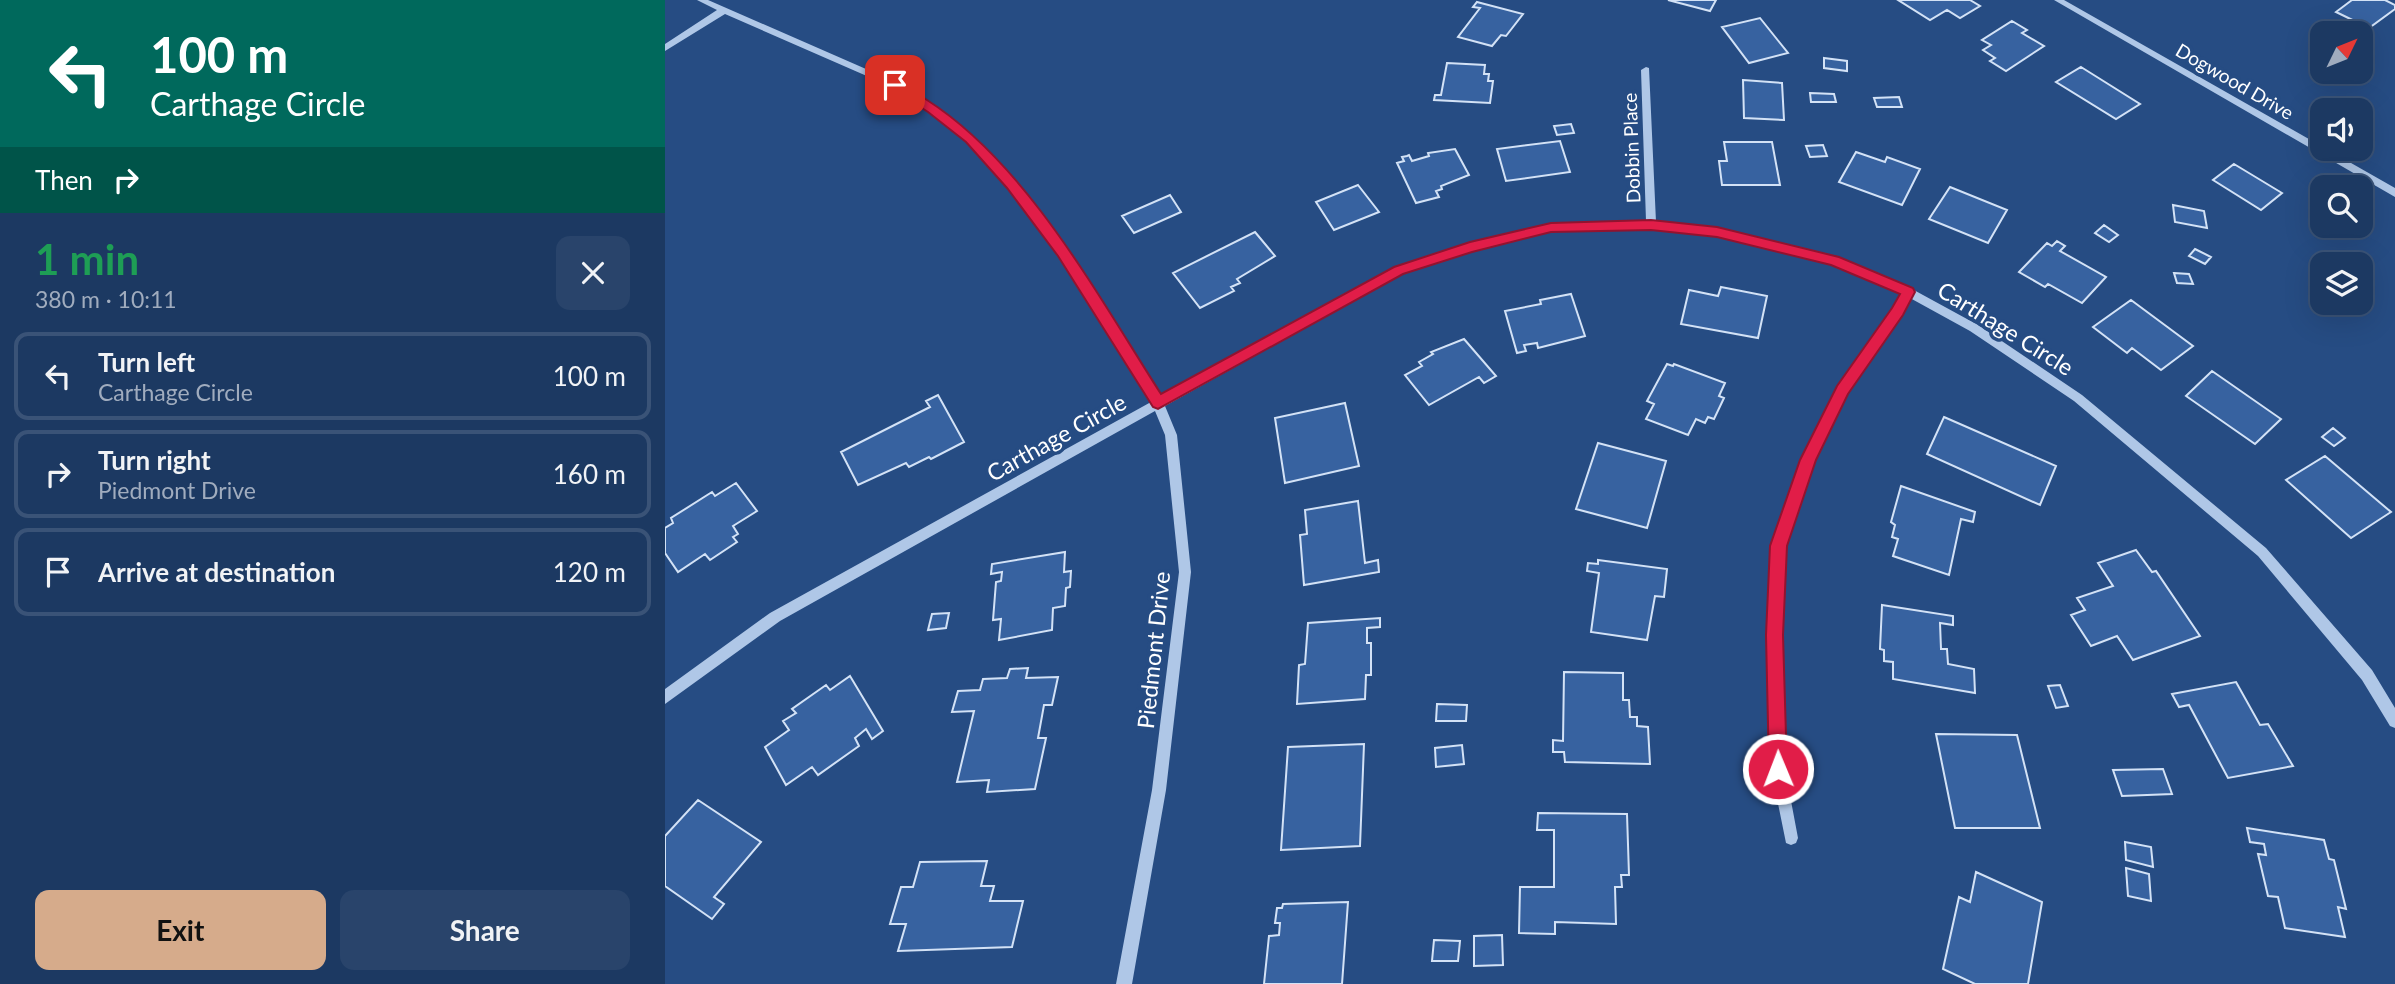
<!DOCTYPE html>
<meta charset="utf-8">
<style>
:root{--surface:#1c3962;--page:#29446b;--text:#f1f3f6;--muted:#a0acbe;--line:#3a5377;--accent:#d6ab8b}
body{margin:0;font-family:Lato,sans-serif;background:var(--page);color:var(--text);height:100vh;display:flex;flex-direction:column;font-size:26px;white-space:nowrap}
*{box-sizing:border-box;margin:0}
p{font-size:23px;color:var(--muted)}
.icon{flex:none;width:38px;height:38px;fill:none;stroke:currentColor;stroke-width:2;stroke-linecap:round;stroke-linejoin:round}
.map{position:relative;flex:1;overflow:hidden}
.sheet{display:flex;flex-direction:column;background:var(--surface);width:665px}
.sheet>*{flex:none}
.hud{background:#00695c;color:#fff;overflow:hidden}
.needle{width:46px;rotate:47deg}
.buttons{position:absolute;left:1645px;top:21px;display:grid;gap:14px}
.buttons a{display:grid;place-items:center;width:63px;height:63px;border-radius:14px;background:var(--surface);box-shadow:0 7px 28px #0002,0 0 0 2px var(--line);font-size:35px}
.pin{position:absolute;display:grid;place-items:center;width:60px;height:60px;color:#fff;margin:-30px;border-radius:14px;box-shadow:0 4px 10px #0006}
.me{position:absolute;width:77px;margin:-38px;rotate:359deg;stroke-linejoin:round;filter:drop-shadow(0 0 5px #0008)}
.turn{display:flex;align-items:center;gap:24px;height:147px;padding:0 35px;font-size:32px}
.turn .icon{width:91px;height:91px;stroke-width:2.5}
.turn b{display:block;font-size:49px;line-height:60px}
.then{display:flex;align-items:center;height:66px;padding:0 35px;background:#0003;gap:14px;font-size:26px}
.round{display:grid;place-items:center;flex:none;width:74px;height:74px;border-radius:14px;background:var(--page)}
.headline{display:flex;align-items:center;justify-content:space-between;height:119px;padding:0 35px}
h1{font-size:42px;font-weight:700;line-height:52px;color:#1e9e55}
.cta{display:flex;gap:14px;margin-top:auto;padding:14px 35px}
.cta a{flex:1;height:80px;border-radius:14px;background:var(--accent);color:#111;font-size:28px;font-weight:700;line-height:80px;text-align:center}
.cta a+a{background:var(--page);color:var(--text)}
ul{padding:0;list-style:none}
li{display:flex;align-items:center;gap:21px;height:88px;margin:0 14px 10px;padding:0 21px;border:4px solid var(--line);border-radius:14px}
li div{flex:1}
li b{display:block;font-size:26px}
li em{font-style:normal}
main{display:flex;flex:1;min-height:0}
.map>svg:first-child{display:block}
.building{fill:#3762a0;stroke:#d3e2f6;stroke-width:2}
.lines{fill:none;stroke-linecap:round;stroke-linejoin:round}
.minor{fill:#afc7e7;fill-rule:evenodd}
.route{fill:#e11d48;stroke:#92132f;stroke-width:2}
.labels{text-anchor:middle;dominant-baseline:central;stroke-width:7;stroke-linejoin:round;paint-order:stroke}
.far-street-label{font-size:19px;fill:#fff;stroke:#264c83}
.street-label{font-size:23px;fill:#fff;stroke:#264c83}
</style>
<main>
<section class="sheet">
<div class="hud">
<div class="turn"><svg class="icon" aria-label="left" viewBox="0 0 24 24"><path d="M17 20v-9H6M10 6l-5 5 5 5"/></svg><div><b>100 m</b>Carthage Circle</div></div>
<div class="then">Then<svg class="icon" aria-label="right" viewBox="0 0 24 24"><path d="M7 20v-9h11M14 6l5 5-5 5"/></svg></div>
</div>
<div class="headline"><div><h1>1 min</h1><p>380 m · 10:11</p></div><a class="round"><svg class="icon" aria-label="close" viewBox="0 0 24 24"><path d="M6 6l12 12M18 6L6 18"/></svg></a></div>
<ul>
<li><svg class="icon" aria-label="left" viewBox="0 0 24 24"><path d="M17 20v-9H6M10 6l-5 5 5 5"/></svg><div><b>Turn left</b><p>Carthage Circle</p></div><em>100 m</em></li>
<li><svg class="icon" aria-label="right" viewBox="0 0 24 24"><path d="M7 20v-9h11M14 6l5 5-5 5"/></svg><div><b>Turn right</b><p>Piedmont Drive</p></div><em>160 m</em></li>
<li><svg class="icon" aria-label="arrive" viewBox="0 0 24 24"><path d="M6 21V4h12l-3 4 3 4H6"/></svg><div><b>Arrive at destination</b></div><em>120 m</em></li>
</ul>
<div class="cta"><a>Exit</a><a>Share</a></div>
</section>
<div class="map">
<svg width="1730" height="984" viewBox="0 0 1730 984">
<rect width="100%" height="100%" fill="#264c83"/>
<!-- building -->
<path class="building" d="M1003,0H1051L1045,11Z
M1233,0H1305L1315,6L1295,18L1282,10L1265,20Z
M1687,0H1720L1730,5V9L1704,28L1671,12Z
M812,2L858,14L841,36L836,35L827,46L793,37L815,8L808,7Z
M1095,18L1123,53L1084,63L1057,27Z
M1347,21L1362,30L1357,33L1379,46L1341,71L1325,61L1330,58L1318,50L1326,45L1317,40Z
M1159,58L1182,61V71L1159,68Z
M782,63L820,65L819,74H824L823,81H828L825,103L769,100L770,95H776Z
M1416,67L1475,104L1451,119L1391,82Z
M1078,80L1117,83L1119,120L1079,118Z
M1145,93L1169,94L1171,102H1146Z
M1234,97L1237,107H1212L1209,98Z
M906,124L909,133L892,135L889,126Z
M895,141L905,172L841,181L832,149Z
M1059,142H1107L1115,185H1057L1054,161H1062Z
M1158,145L1162,156L1145,157L1141,146Z
M790,149L804,175L776,186L777,189L771,191L774,197L751,203L732,163L739,161L737,157L742,156L744,155L747,161L764,156L763,153Z
M1191,152L1220,162L1222,157L1255,169L1237,205L1174,182Z
M1569,164L1617,193L1596,210L1548,180Z
M693,185L714,212L669,230L651,202Z
M1285,187L1342,210L1323,243L1264,219Z
M505,195L516,212L469,233L457,216Z
M1508,205L1539,211L1542,228L1510,222Z
M1439,225L1453,235L1444,242L1430,233Z
M590,232L610,256L572,279L575,283L566,287L569,291L535,308L508,273Z
M1392,241L1400,246L1395,251L1441,277L1417,303L1383,284L1380,287L1354,272L1382,243L1387,246Z
M1530,249L1546,257L1540,264L1524,256Z
M1509,273L1524,274L1528,284L1512,283Z
M1056,287L1102,296L1093,338L1016,324L1024,290L1053,296Z
M906,294L920,336L873,348L872,343L859,345L861,351L852,353L840,311L876,304L875,300Z
M1466,300L1528,346L1496,370L1467,348L1462,353L1428,327Z
M799,339L831,376L819,383L814,377L764,405L740,375L757,366L754,362L768,354L766,352Z
M1002,364L1008,366L1009,364L1060,383L1054,396L1059,398L1049,419L1043,417L1040,423L1031,419L1023,435L981,419L989,404L982,401Z
M1547,371L1616,419L1590,444L1521,396Z
M273,395L299,442L266,459L264,457L244,467L241,463L193,485L176,452L265,407L261,401Z
M680,403L694,466L620,483L610,418Z
M1279,417L1391,466L1375,505L1262,454Z
M1668,428L1680,438L1669,446L1657,437Z
M933,443L1001,461L982,528L911,509Z
M1660,456L1726,512L1686,538L1621,480Z
M71,483L92,511L68,526L73,534L68,537L72,542L45,560L40,554L13,572L0,553V528L8,523L6,518L47,492L50,496Z
M1236,486L1310,512L1308,522L1296,519L1284,575L1228,556L1233,539L1227,537L1230,525L1226,522Z
M693,501L700,563L713,560L714,572L639,585L635,535L642,534L640,510Z
M1471,550L1487,572L1491,571L1535,636L1468,660L1452,636L1426,646L1406,615L1420,610L1412,598L1448,586L1433,563Z
M400,552L399,572L406,571L405,587L401,588L400,606L388,608L387,630L334,640L336,619L328,620L331,582L336,581L337,572L326,574L327,564Z
M933,560L1002,569L999,597L990,596L982,640L926,632L934,573L922,571L923,563L933,564Z
M1217,605L1288,616V625L1275,623L1276,649H1282L1283,664L1309,669L1310,693L1228,679V662L1219,661V650L1215,649Z
M284,613L281,628L263,630L267,614Z
M715,618V627L702,628V643H706V675H701L700,699L632,704L634,665L640,664L643,623Z
M363,668L361,678L393,677L387,705H379L373,738H381L370,789L322,792L324,780L292,782L309,711L287,712L293,691L315,690L318,679L342,678L345,669Z
M899,672L958,673V700H964L965,717H972V726L983,727L985,764L900,762L899,752H888V740L898,741Z
M185,676L218,731L207,739L201,729L190,738L194,746L153,775L147,767L121,785L100,747L124,730L118,721L131,713L127,709L161,685L165,690Z
M1571,682L1595,725L1603,724L1628,766L1563,778L1524,705L1514,707L1507,694Z
M1395,685L1403,706L1391,708L1383,686Z
M772,704L802,705L801,721H771Z
M1271,734L1352,735L1375,828H1290Z
M699,744L695,846L616,850L623,747Z
M797,745L799,764L771,767L770,748Z
M1498,769L1507,794L1457,796L1448,770Z
M33,800L96,842L49,897L59,904L47,919L0,886V836Z
M873,813L962,814L964,875H956L957,887H950L951,924L890,922V934L854,933L855,887H889V830H872Z
M1582,828L1659,840L1664,859L1669,860L1681,909L1673,907L1680,937L1620,928L1613,897L1603,896L1593,854L1601,855L1599,844L1585,842Z
M1460,842L1486,847L1488,867L1461,860Z
M322,861L316,886H329L325,901H358L347,947L233,951L241,924H225L236,887H248L255,862Z
M1461,868L1484,874L1486,901L1463,896Z
M1311,872L1377,902L1363,984H1310L1278,969L1294,897L1305,902Z
M683,902L677,984H599L604,936L614,935L615,923H610L612,908H617L618,904Z
M837,935L838,965L809,966V936Z
M769,940L795,941L793,961H767Z"/>
<g class="lines">
<!-- minor -->
<path class="minor" d="M32,0H43L233,83L270,107L309,137L350,183L402,250L495,397L730,267L805,243L886,223L981,221L976,70L981,67L984,68L991,222L1052,228L1173,257L1247,289L1313,325L1417,395L1601,548L1707,670L1730,708V728L1725,726L1697,680L1593,556L1409,401L1305,331L1245,298L1237,314L1181,393L1149,460L1119,546L1116,635L1120,769L1133,838L1131,843L1126,845L1121,843L1106,769L1102,635L1107,546L1137,460L1173,387L1229,308L1237,294L1167,263L1052,236L986,229L886,231L806,251L738,273L500,406L512,435L526,572L501,790L467,984H451L487,790L514,572L500,435L490,411L115,621L0,704V689L105,613L486,402L394,256L342,187L303,141L264,111L227,87L60,14L0,51V44L52,10Z
M1389,0H1399L1730,188V197Z"/>
</g>
<!-- route -->
<path class="route" d="M230,81C242,85 252,94 262,100C362,164 433,296 496,394L729,267L805,242L886,223L986,220L1052,227L1174,257L1248,288L1250,292L1238,315L1183,394L1151,460L1122,546L1118,635L1122,769L1119,775L1113,778L1106,775L1104,769L1101,635L1105,546L1135,460L1172,386L1227,308L1235,294L1166,265L1052,237L986,230L886,232L807,252L738,274L493,409L488,407L393,256L342,188L301,142L263,112L226,88L224,85Z"/>
<g class="labels">
<!-- far-street labels -->
<g class="far-street-label">
<text transform="translate(1570 81) rotate(30)">Dogwood Drive</text>
<text transform="translate(966 148) rotate(-92)">Dobbin Place</text>
</g>
<!-- street labels -->
<g class="street-label">
<text transform="translate(1341 328) rotate(32)">Carthage Circle</text>
<text transform="translate(391 437) rotate(-29)">Carthage Circle</text>
<text transform="translate(488 650) rotate(-84)">Piedmont Drive</text>
</g>
</g>
</svg>
<div class="buttons">
<a><svg class="needle" viewBox="-14 -14 28 28"><path d="M0-13l5 13h-10z" fill="#e53935"/><path d="M0 13l5-13h-10z" fill="#a0acbe"/></svg></a>
<a><svg class="icon" aria-label="sound" viewBox="0 0 24 24"><path d="M4 9h4l5-4v14l-5-4H4zM17 9q2 3 0 6"/></svg></a>
<a><svg class="icon" aria-label="search" viewBox="0 0 24 24"><circle cx="10" cy="10" r="6"/><path d="M15 15l6 6"/></svg></a>
<a><svg class="icon" aria-label="layers" viewBox="0 0 24 24"><path d="M12 4l9 5-9 5-9-5zM3 14l9 5 9-5"/></svg></a>
</div>
<div class="pin" style="left:230px;top:85px;background:#d93025"><svg class="icon" aria-label="arrive" viewBox="0 0 24 24"><path d="M6 21V4h12l-3 4 3 4H6"/></svg></div>
<svg class="me" style="left:1113px;top:769px" viewBox="-20 -20 40 40"><circle r="17" fill="#e11d48" stroke="#fff" stroke-width="3"/><path d="M0-11L8 9 0 5-8 9z" fill="#fff"/></svg>
</div>
</main>
